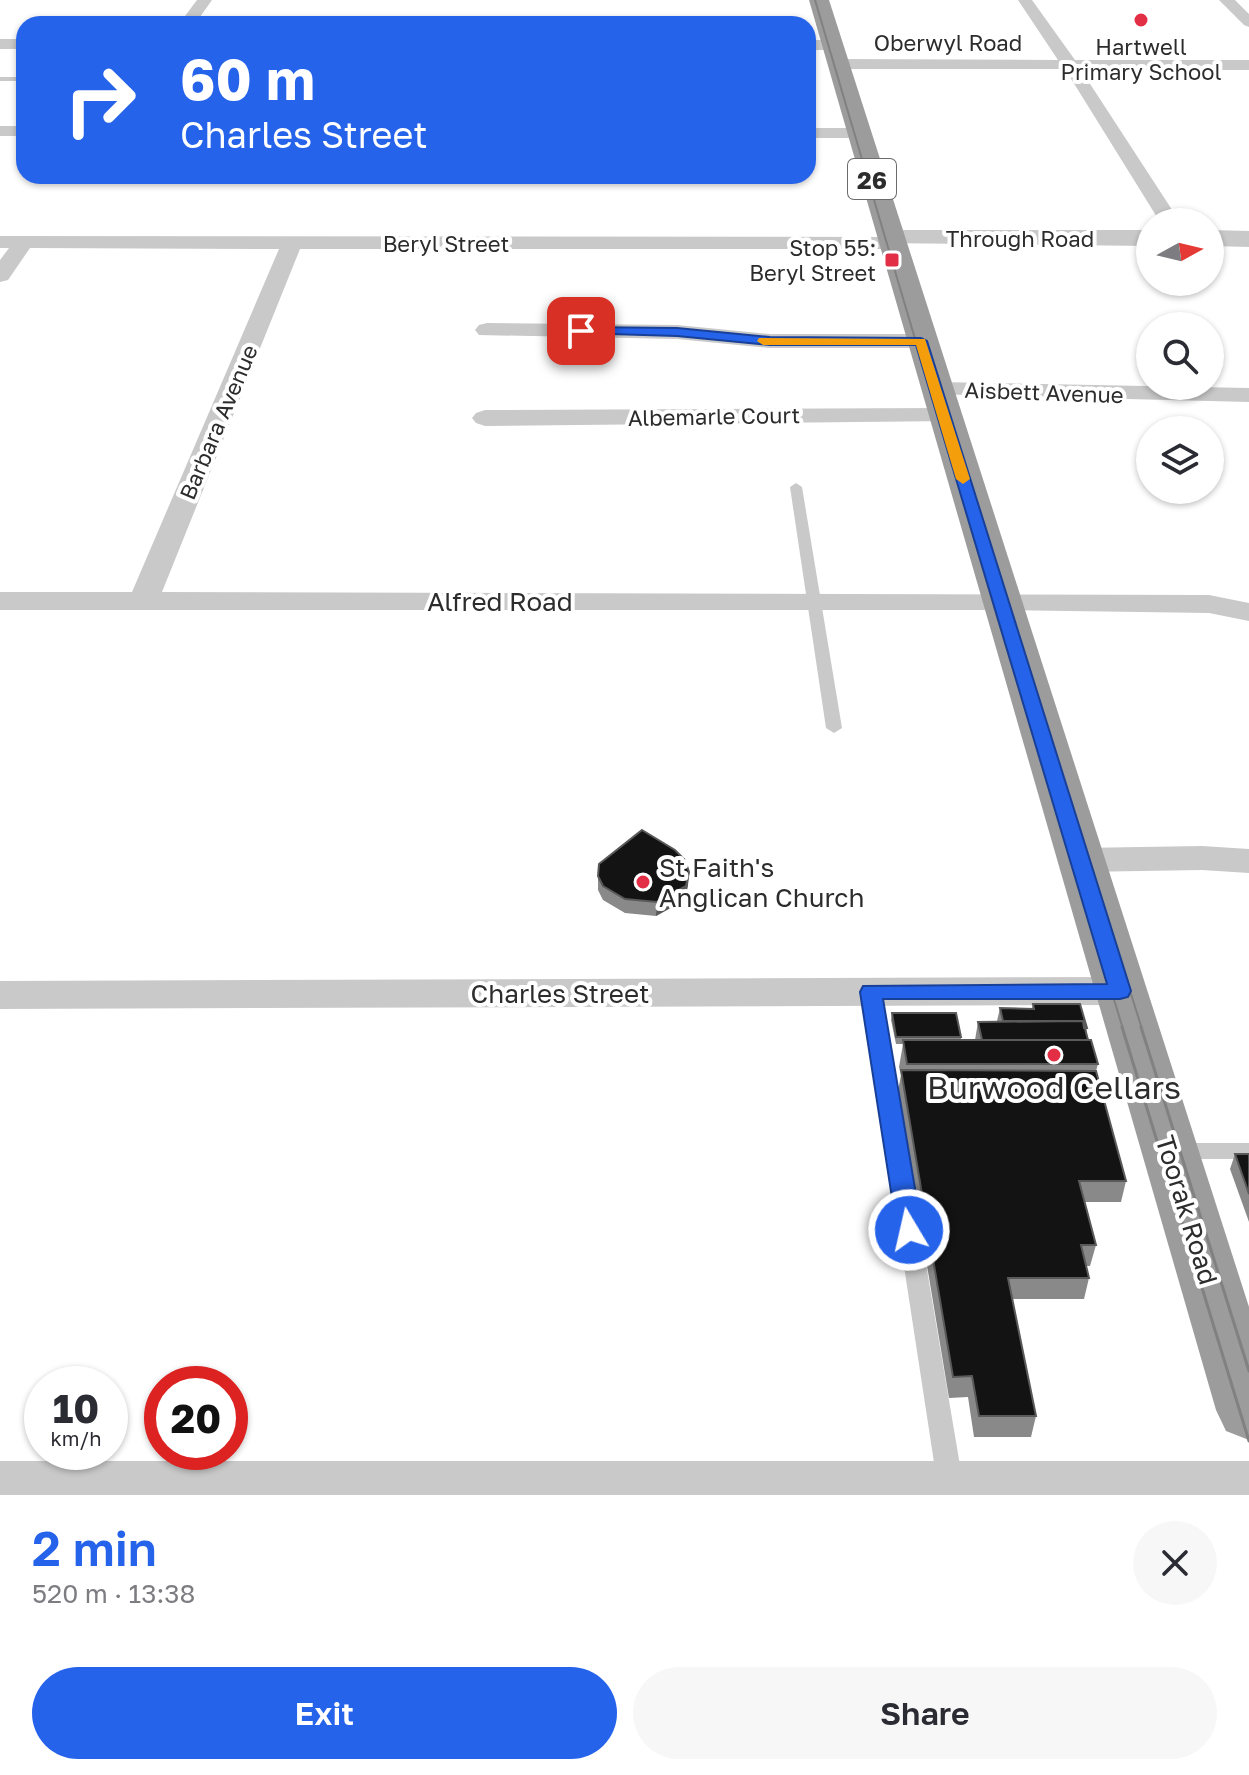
<!DOCTYPE html>
<meta charset="utf-8">
<style>
:root{--surface:#fff;--page:#f7f7f7;--text:#2b2b33;--muted:#7c7c81;--accent:#2563eb}
body{margin:0;font-family:"Golos Text",sans-serif;background:var(--page);color:var(--text);height:100vh;display:flex;flex-direction:column;font-size:30px;white-space:nowrap}
*{box-sizing:border-box;margin:0}
p{font-size:26px;color:var(--muted)}
.icon{flex:none;width:44px;height:44px;fill:none;stroke:currentColor;stroke-width:2;stroke-linecap:round;stroke-linejoin:round}
.map{position:relative;height:1495px;overflow:hidden}
.panel{display:flex;flex-direction:column;background:var(--surface);flex:1}
.panel>*{flex:none}
.banner{position:absolute;left:16px;top:16px;width:800px;height:168px;border-radius:24px;box-shadow:0 2px 6px #0004;background:#2563eb;color:#fff;overflow:hidden}
.needle{width:52px;rotate:82deg}
.controls{position:absolute;left:1136px;top:208px;display:grid;gap:16px}
.controls a{display:grid;place-items:center;width:88px;height:88px;border-radius:50%;background:var(--surface);box-shadow:0 2px 6px #0004;font-size:40px}
.speed{position:absolute;left:24px;top:1366px;display:flex;gap:16px;font-size:40px;font-weight:700;text-align:center}
.speed>*{display:grid;place-content:center;width:104px;height:104px;border-radius:50%;background:var(--surface);box-shadow:0 2px 6px #0004;line-height:1}
.speed small{font-size:20px;font-weight:400}
.speed .limit{border:12px solid #d22;background:#fff;color:#111}
.pin{position:absolute;display:grid;place-items:center;width:68px;height:68px;color:#fff;margin:-34px;border-radius:16px;box-shadow:0 4px 12px #0006}
.me{position:absolute;width:88px;margin:-44px;rotate:351deg;stroke-linejoin:round;filter:drop-shadow(0 0 6px #0008)}
.turn{display:flex;align-items:center;gap:28px;height:168px;padding:0 32px;font-size:36px}
.turn .icon{width:104px;height:104px;stroke-width:2.5}
.turn b{display:block;font-size:56px;line-height:68px}
.round{display:grid;place-items:center;flex:none;width:84px;height:84px;border-radius:42px;background:var(--page)}
.summary{display:flex;align-items:center;justify-content:space-between;height:136px;padding:0 32px}
h1{font-size:48px;font-weight:600;line-height:60px;color:var(--accent)}
.action{display:flex;gap:16px;margin-top:auto;padding:16px 32px}
.action a{flex:1;height:92px;border-radius:48px;background:var(--accent);color:#fff;font-size:32px;font-weight:600;line-height:92px;text-align:center}
.action a+a{background:var(--page);color:var(--text)}
.map>svg:first-child{display:block}
.lines{fill:none;stroke-linecap:round;stroke-linejoin:round}
.service{fill:#c9c9c9;fill-rule:evenodd}
.minor{fill:#c9c9c9;fill-rule:evenodd}
.tertiary{fill:#c9c9c9;fill-rule:evenodd}
.trunk{fill:#9c9c9c;fill-rule:evenodd}
.tram-far1{stroke:#818181;stroke-width:2}
.tram{stroke:#818181;stroke-width:3}
.wall{fill:#898989}
.shaded-wall{fill:#5a5a5a}
.building{fill:#131313;stroke:#5a5a5a;stroke-width:2}
.route{fill:#2563eb;stroke:#184099;stroke-width:2}
.slow{fill:#f59e0b}
.poi-dot{fill:#e32f45;stroke:#fff;stroke-width:3}
.labels{text-anchor:middle;dominant-baseline:central;stroke-width:8;stroke-linejoin:round;paint-order:stroke}
.far-street-label{font-size:22px;fill:#2c2c2c;stroke:#fff}
.far-poi-label{font-size:22px;fill:#2c2c2c;stroke:#fff}
.shield{fill:#fff;stroke:#6b6b6b;stroke-width:2}
.shield-label{font-size:24px;font-weight:bold;fill:#2c2c2c}
.street-label{font-size:26px;fill:#2c2c2c;stroke:#fff}
.poi-label{font-size:26px;fill:#2c2c2c;stroke:#fff;text-anchor:start}
.near-poi-label{font-size:32px;fill:#2c2c2c;stroke:#fff}
</style>
<div class="map">
<svg width="1249" height="1495" viewBox="0 0 1249 1495">
<rect width="100%" height="100%" fill="#fff"/>
<g class="lines">
<!-- service -->
<path class="service" d="M0,77H24V81H0Z
M796,483L802,487L842,728L834,733L826,728L790,487Z
M871,985L878,987L880,992L965,1495H939L862,992L864,987Z
M1178,1143H1249V1159H1178L1171,1157L1168,1151L1171,1145Z"/>
<!-- minor -->
<path class="minor" d="M197,0H212L195,24H179Z
M1018,0H1032L1075,60H1249V70H1081L1180,222H1160L1065,69H838L830,64L838,59L1058,60Z
M1219,0H1235L1249,14V27L1244,25Z
M0,39H24V49H0Z
M808,40H832L840,45L832,50H808Z
M0,126H24V136H0Z
M808,128H859L868,133L859,138H808Z
M0,236L891,237L902,243L891,249H300L162,592L1209,595L1249,603V621L1209,613L993,610H0V592H132L279,249L30,248L8,280L0,282V260L9,248H0Z
M487,323L677,325L770,334H921L929,336L933,341L929,346L921,348H770L677,339L479,335L475,330L479,325Z
M936,382L1249,388V402L927,394L924,389L927,384Z
M944,408L953,411L957,416L953,421L485,426L476,423L472,418L476,413L485,410Z
M1202,846L1249,849V873L1202,870L1080,872L1067,869L1062,860L1067,851L1080,848Z
M1120,977L1134,981L1140,991L1134,1001L1120,1005L0,1009V981Z
M0,1461H1249V1495H0Z"/>
<!-- tertiary -->
<path class="tertiary" d="M890,230H1150V246L881,243L877,238L881,233Z
M1210,230L1249,231V247L1210,246Z"/>
<!-- trunk -->
<path class="trunk" d="M809,0H829L1249,1307V1440L1226,1431L1216,1410Z"/>
<!-- tram-far1 -->
<path class="tram-far1" d="M815,0L998,620L1123,1029
M965,466L1142,1029"/>
<!-- tram -->
<path class="tram" d="M1122,1027L1249,1441
M1141,1027L1249,1371"/>
</g>
<!-- wall -->
<path class="wall" d="M689,872L688,885L685,900L656,916L625,913L603,900L598,890V876Z
M1033,1004L1087,1028L1086,1033L1098,1064L1096,1071L1126,1181L1121,1202H1085L1096,1245L1090,1266H1086L1089,1278L1084,1299H1012L1036,1416L1031,1437H974L968,1397L949,1398L898,1091L901,1075L899,1067L903,1044H896L891,1020L892,1013L961,1037V1040H975L978,1022L997,1021L1000,1008L1032,1009Z
M1235,1154H1249V1222L1230,1169Z"/>
<!-- shaded-wall -->
<path class="shaded-wall" d="M689,872L688,885L685,900L656,916L657,902Z"/>
<!-- building -->
<path class="building" d="M642,830L675,850L685,860L689,872L686,886L657,902L625,899L603,886L598,876L599,864Z
M1033,1004H1080L1087,1028H1084L1083,1021H1003L1000,1008L1034,1009Z
M892,1013H956L961,1037H896Z
M1083,1021L1088,1040H982L978,1022Z
M903,1040H1091L1098,1064H907Z
M901,1070L1096,1071L1126,1181H1079L1096,1245H1081L1089,1278H1008L1036,1416H979L972,1376L953,1377Z
M1235,1154H1249V1194Z"/>
<!-- route -->
<path class="route" d="M581,327L677,328L770,337L921,338L927,341L1131,991L1128,997L1120,999H883L922,1230L918,1237L909,1240L900,1237L897,1230L860,992L863,986L1107,984L916,345H770L677,336L577,333L575,331Z"/>
<!-- slow -->
<path class="slow" d="M759,338L925,339L970,479L963,484L956,479L916,345H763L757,341Z"/>
<!-- markers -->
<g class="poi-dot">
<circle cx="1141" cy="20" r="8"/>
<rect x="884" y="252" width="16" height="16" rx="4"/>
<circle cx="643" cy="882" r="8"/>
<circle cx="1054" cy="1055" r="8"/>
</g>
<g class="labels">
<!-- far-street labels -->
<g class="far-street-label">
<text x="948" y="42">Oberwyl Road</text>
<text x="1020" y="238">Through Road</text>
<text x="446" y="243">Beryl Street</text>
<text transform="translate(1044 392) rotate(2)">Aisbett Avenue</text>
<text transform="translate(714 416) rotate(-1)">Albemarle Court</text>
<text transform="translate(218 422) rotate(-67)">Barbara Avenue</text>
</g>
<!-- far-poi labels -->
<g class="far-poi-label">
<text x="1141" y="46">Hartwell<tspan x="1141" dy="25">Primary School</tspan></text>
<text x="876" y="247" text-anchor="end">Stop 55:<tspan x="876" dy="25">Beryl Street</tspan></text>
</g>
<!-- shield labels -->
<rect class="shield" x="848" y="159" width="48" height="40" rx="6"/>
<g class="shield-label">
<text x="872" y="179">26</text>
</g>
<!-- street labels -->
<g class="street-label">
<text x="500" y="601">Alfred Road</text>
<text x="560" y="993">Charles Street</text>
<text transform="translate(1187 1210) rotate(73)">Toorak Road</text>
</g>
<!-- poi labels -->
<g class="poi-label">
<text x="659" y="867">St Faith's<tspan x="659" dy="30">Anglican Church</tspan></text>
</g>
<!-- near-poi labels -->
<g class="near-poi-label">
<text x="1054" y="1087">Burwood Cellars</text>
</g>
</g>
</svg>
<div class="controls">
<a><svg class="needle" viewBox="-14 -14 28 28"><path d="M0-13l5 13h-10z" fill="#e53935"/><path d="M0 13l5-13h-10z" fill="#7c7c81"/></svg></a>
<a><svg class="icon" aria-label="search" viewBox="0 0 24 24"><circle cx="10" cy="10" r="6"/><path d="M15 15l6 6"/></svg></a>
<a><svg class="icon" aria-label="layers" viewBox="0 0 24 24"><path d="M12 4l9 5-9 5-9-5zM3 14l9 5 9-5"/></svg></a>
</div>
<div class="speed"><div>10<small>km/h</small></div><div class="limit">20</div></div>
<div class="pin" style="left:581px;top:331px;background:#d93025"><svg class="icon" aria-label="arrive" viewBox="0 0 24 24"><path d="M6 21V4h12l-3 4 3 4H6"/></svg></div>
<svg class="me" style="left:909px;top:1230px" viewBox="-20 -20 40 40"><circle r="17" fill="#2563eb" stroke="#fff" stroke-width="3"/><path d="M0-11L8 9 0 5-8 9z" fill="#fff"/></svg>
<div class="banner">
<div class="turn"><svg class="icon" aria-label="right" viewBox="0 0 24 24"><path d="M7 20v-9h11M14 6l5 5-5 5"/></svg><div><b>60 m</b>Charles Street</div></div>
</div>
</div>
<section class="panel">
<div class="summary"><div><h1>2 min</h1><p>520 m · 13:38</p></div><a class="round"><svg class="icon" aria-label="close" viewBox="0 0 24 24"><path d="M6 6l12 12M18 6L6 18"/></svg></a></div>
<div class="action"><a>Exit</a><a>Share</a></div>
</section>
